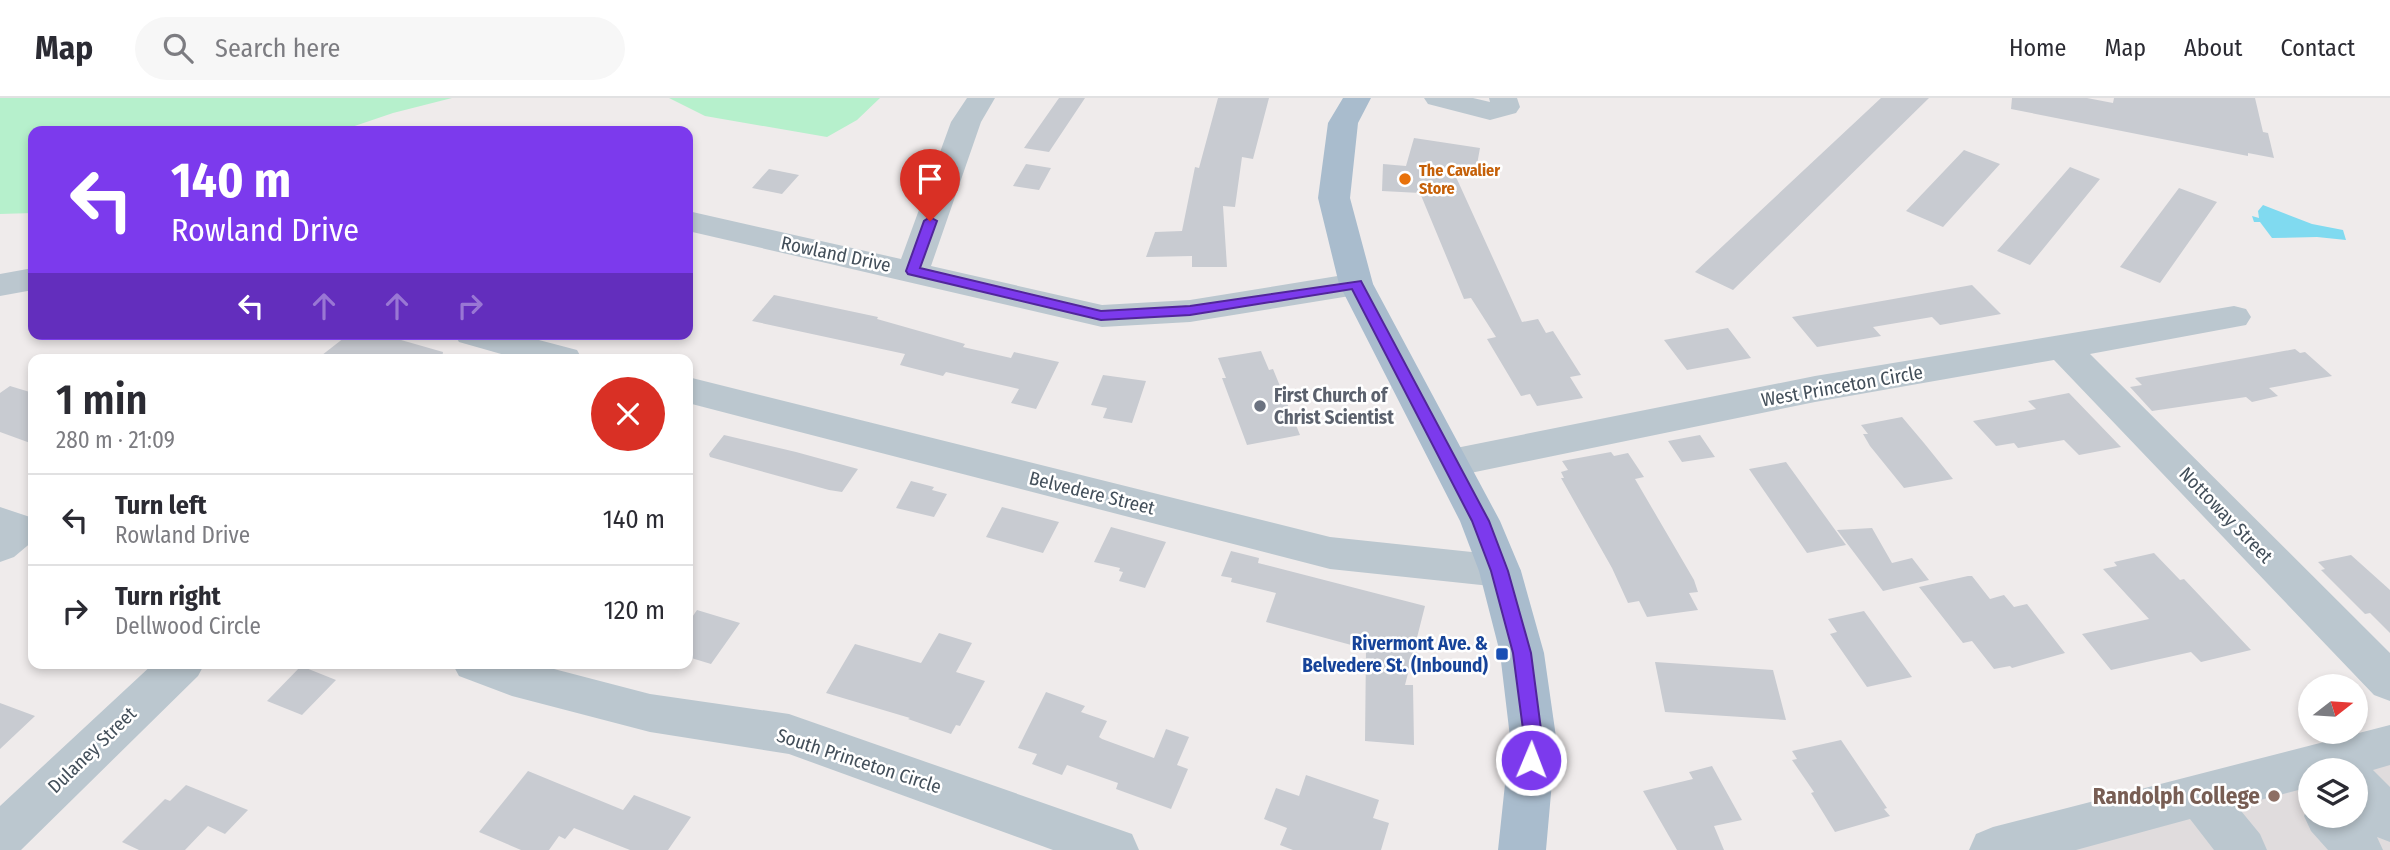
<!DOCTYPE html>
<meta charset="utf-8">
<style>
:root{--surface:#fff;--page:#f7f7f7;--text:#2b2b33;--muted:#7c7c81;--line:#e1e1e2}
body{margin:0;font-family:"Fira Sans Condensed",sans-serif;background:var(--page);color:var(--text);height:100vh;display:flex;flex-direction:column;font-size:26px;white-space:nowrap}
*{box-sizing:border-box;margin:0}
p{font-size:23px;color:var(--muted)}
.icon{flex:none;width:38px;height:38px;fill:none;stroke:currentColor;stroke-width:2;stroke-linecap:round;stroke-linejoin:round}
.map{position:relative;flex:1;overflow:hidden}
.sheet{position:absolute;left:28px;top:256px;width:665px;height:315px;display:flex;flex-direction:column;background:var(--surface);border-radius:14px;box-shadow:0 4px 10px #0003}
.sheet>*{flex:none}
.guide{position:absolute;left:28px;top:28px;width:665px;height:214px;border-radius:14px;box-shadow:0 4px 10px #0003;background:#7c3aed;color:#fff;overflow:hidden}
.needle{width:46px;rotate:73deg}
.tools{position:absolute;left:2298px;top:576px;display:grid;gap:14px}
.tools a{display:grid;place-items:center;width:70px;height:70px;border-radius:50%;background:var(--surface);box-shadow:0 4px 10px #0003;font-size:35px}
.pin{position:absolute;display:grid;place-items:center;width:60px;height:60px;color:#fff;margin:-72px -30px;border-radius:50% 50% 50% 0;rotate:-45deg;box-shadow:0 0 7px #0007}
.pin .icon{rotate:45deg}
.me{position:absolute;width:77px;margin:-38px;rotate:1deg;stroke-linejoin:round;filter:drop-shadow(0 0 5px #0008)}
.turn{display:flex;align-items:center;gap:24px;height:147px;padding:0 28px;font-size:32px}
.turn .icon{width:91px;height:91px;stroke-width:2.5}
.turn b{display:block;font-size:49px;line-height:60px}
.lanes{display:flex;align-items:center;height:66px;padding:0 28px;background:#0003;justify-content:center;gap:35px;direction:ltr}
.lanes .off{opacity:.35}
.round{display:grid;place-items:center;flex:none;width:74px;height:74px;border-radius:37px;background:var(--page)}
.headline{display:flex;align-items:center;justify-content:space-between;height:119px;padding:0 28px}
h1{font-size:42px;font-weight:600;line-height:52px}
ul{padding:0;list-style:none}
li{display:flex;align-items:center;gap:21px;height:91px;padding:0 28px;border-top:2px solid var(--line)}
li div{flex:1}
li b{display:block;font-size:26px}
li em{font-style:normal}
header{display:flex;align-items:center;gap:42px;box-sizing:border-box;height:98px;padding:0 35px;background:var(--surface);border-bottom:2px solid var(--line)}
header strong{font-size:33px}
nav{display:flex;gap:38px;margin-inline-start:auto;font-size:24px}
.search{width:490px;height:63px;background:var(--page);display:flex;align-items:center;gap:18px;box-sizing:border-box;padding:0 24px;border-radius:38px;color:var(--muted);font-size:26px}
.map>svg:first-child{display:block}
.education{fill:#e0dcdd}
.green{fill:#b6f0cc}
.water{fill:#80daf0}
.building{fill:#c8cbd1}
.lines{fill:none;stroke-linecap:round;stroke-linejoin:round}
.minor{fill:#bbc7cf;fill-rule:evenodd}
.major{fill:#a9bccd;fill-rule:evenodd}
.route{fill:#7c3aed;stroke:#51269a;stroke-width:2}
.food-dot{fill:#e8710a;stroke:#fff;stroke-width:2.5}
.worship-dot{fill:#6b7280;stroke:#fff;stroke-width:2.5}
.transit-dot{fill:#1a4fb4;stroke:#fff;stroke-width:2.5}
.education-dot{fill:#8d6e63;stroke:#fff;stroke-width:2.5}
.labels{text-anchor:middle;dominant-baseline:central;stroke-width:5;stroke-linejoin:round;paint-order:stroke}
.far-food-label{font-size:16px;font-weight:bold;fill:#c56008;stroke:#fff;text-anchor:start}
.street-label{font-size:19px;fill:#434f5a;stroke:#fff}
.worship-label{font-size:19px;font-weight:bold;fill:#5b616d;stroke:#fff;text-anchor:start}
.transit-label{font-size:19px;font-weight:bold;fill:#164399;stroke:#fff;text-anchor:end}
.near-education-label{font-size:23px;font-weight:bold;fill:#785e54;stroke:#fff;text-anchor:end}
</style>
<header>
<strong>Map</strong>
<div class="search"><svg class="icon" aria-label="search" viewBox="0 0 24 24"><circle cx="10" cy="10" r="6"/><path d="M15 15l6 6"/></svg>Search here</div>
<nav><a>Home</a><a>Map</a><a>About</a><a>Contact</a></nav>
</header>
<div class="map">
<svg width="2390" height="752" viewBox="0 0 2390 752">
<rect width="100%" height="100%" fill="#efebeb"/>
<!-- education -->
<path class="education" d="M2390,657V752H2036L2310,678V718H2356V672Z"/>
<!-- green -->
<path class="green" d="M0,0H452L393,15L340,33H33V115L0,116Z
M669,0H880L857,22L827,39L705,18Z"/>
<!-- water -->
<path class="water" d="M2263,107L2312,126L2343,132L2346,142L2317,139L2272,140L2260,124H2254L2252,118L2259,120L2258,113Z"/>
<!-- building -->
<path class="building" d="M1059,0H1085L1049,54L1024,50Z
M1218,0H1269L1253,61L1242,59L1235,109L1223,108L1227,169H1192V158L1146,159L1155,134L1182,133L1195,69L1199,70Z
M1881,0H1929L1733,192L1695,174Z
M2012,0H2087L2113,5L2114,0H2255L2263,34L2268,35L2274,60L2248,55V58L2011,11Z
M1414,40L1480,50L1476,72L1451,68L1522,224L1538,221L1546,235L1553,233L1581,277L1570,279L1583,300L1537,308L1530,296L1521,298L1487,241L1496,239L1471,200L1464,201L1420,95L1382,93L1383,66L1406,68Z
M1964,52L2000,66L1943,129L1906,113Z
M1026,66L1051,70L1039,92L1013,88Z
M2070,69L2100,81L2030,167L1997,153Z
M769,71L799,77L782,96L752,90Z
M2179,90L2217,104L2160,185L2120,169Z
M1972,187L2001,216L1940,227L1932,219L1873,229L1881,238L1817,249L1792,219Z
M774,197L878,219L877,221L965,246L963,249L1011,260L1014,254L1059,264L1036,311L1011,305L1019,291L946,274L943,278L900,267L905,256L752,223Z
M1728,230L1751,260L1687,272L1664,242Z
M349,236H380L443,254L442,261H317Z
M2295,251L2300,255L2305,254L2332,278L2269,290L2278,298L2252,304L2246,299L2152,313L2130,289L2142,287L2135,280Z
M1261,253L1269,272L1273,271L1300,337L1247,347L1222,280H1226L1218,260Z
M1103,277L1146,283L1132,325L1103,320L1107,310L1091,307Z
M10,288L33,295V346L0,334V295Z
M2069,295L2121,349L2079,357L2064,342L2018,350L2014,345L1996,348L1973,323L2036,311L2028,303Z
M1902,319L1924,345L1953,381L1904,390L1870,348L1863,336H1868L1861,327Z
M724,337L796,354L858,371L842,394L829,392L710,359L709,356Z
M1700,337L1715,359L1682,364L1668,343Z
M1611,354L1614,358L1628,355L1644,379L1635,381L1694,482L1698,494L1689,495L1698,512L1647,519L1639,503L1628,505L1612,470L1561,380H1564L1561,374L1568,372L1562,363Z
M1786,364L1846,447L1807,455L1749,371Z
M911,383L934,389L932,392L947,396L934,419L896,410Z
M1002,409L1059,424L1043,455L986,439Z
M1111,429L1166,444L1145,490L1119,483L1123,474L1119,473L1120,470L1094,464Z
M1872,430L1892,465L1912,460L1929,482L1883,493L1837,432Z
M1231,453L1259,460L1258,465L1425,508L1405,587H1413L1414,647L1365,643L1366,551L1266,524L1276,495L1231,484L1232,480L1221,478Z
M2154,455L2180,482L2184,481L2251,552L2201,564L2191,554L2111,572L2082,536L2149,521L2103,471L2117,468L2114,464Z
M2351,457L2390,492V535L2370,515L2365,516L2321,472L2325,471L2318,464Z
M1968,478H1972L1990,501L2004,497L2014,509L2027,506L2065,555L2012,570L2010,568L1994,571L1972,543L1963,545L1919,489Z
M697,512L740,525L711,566L688,559V525Z
M1864,513L1912,579L1867,589L1830,536L1837,534L1828,521Z
M939,535L972,545L956,574L985,583L960,628L956,627L951,636L908,621L910,620L826,595L855,546L921,565Z
M1655,564L1773,572L1786,622L1665,614Z
M301,568L336,582L302,617L267,603Z
M1046,594L1085,608L1081,614L1107,623L1099,639L1102,641L1154,660L1166,631L1189,639L1177,667L1188,671L1171,711L1116,691L1118,685L1067,667L1062,677L1032,666L1037,656L1018,650Z
M0,605L35,618L0,651Z
M1841,642L1887,710L1884,711L1890,718L1835,734L1811,695L1814,694L1792,662L1797,661L1792,653Z
M1712,668L1742,722L1714,728L1724,752H1677L1643,693L1693,681L1689,674Z
M528,673L623,712L634,697L691,719L668,752H630L574,730L565,741L559,738L549,752H521L479,734Z
M1306,677L1379,702L1373,720L1389,725L1381,752H1293L1280,747L1287,730L1264,721L1276,690L1299,698Z
M186,687L248,712L225,736L208,728L185,752H139L122,744L165,701L170,703Z"/>
<g class="lines">
<!-- minor -->
<path class="minor" d="M967,0H995L981,24L931,168L1102,207L1190,202L1356,175L1368,178L1373,186L1368,194L1356,197L1190,224L1102,229L688,133V113L901,161L951,24Z
M1424,0H1473L1490,4L1489,0H1517L1520,9L1516,15L1490,22L1428,6Z
M33,170V192L0,198V176Z
M2234,208L2246,211L2251,219L2246,227L2090,256L2390,555V603L2374,597L2054,262L1815,304L1451,379L1437,375L1432,365L1437,355L1451,351L1815,278Z
M454,236H516L577,252L582,261H519L459,244Z
M688,279L1330,439L1500,457L1515,462L1521,473L1515,484L1500,489L1330,471L688,305Z
M0,409L33,420V443L14,459L0,464Z
M154,565H205L198,578L21,752H0V708Z
M452,565H531L650,596L789,616L1132,736L1139,752H1053L789,656L650,634L512,598L459,578Z
M2390,627V667L2373,672L2390,689V744L2377,739L2383,752H2328L2311,733L2304,718L2310,705V718H2356V672H2310V689L2237,708L2260,736L2267,752H2214L2190,721L2076,752H1969L1976,736L1993,729Z"/>
<!-- major -->
<path class="major" d="M1343,0H1371L1358,25L1350,100L1373,186L1500,423L1521,473L1544,555L1556,639L1546,752H1498L1510,639L1500,555L1479,473L1460,423L1339,186L1318,100L1328,25Z"/>
</g>
<!-- route -->
<path class="route" d="M930,119L937,123L920,170L1101,213L1190,208L1361,183L1489,423L1508,473L1531,555L1542,639L1538,668L1531,670L1524,668L1521,662L1524,639L1513,555L1491,473L1472,423L1352,191L1190,217L1101,222L908,176L906,173L924,123Z"/>
<!-- markers -->
<circle class="food-dot" cx="1405" cy="81" r="7"/>
<circle class="worship-dot" cx="1260" cy="308" r="7"/>
<rect class="transit-dot" x="1495" y="549" width="14" height="14" rx="3.5"/>
<circle class="education-dot" cx="2274" cy="698" r="7"/>
<g class="labels">
<!-- far-food labels -->
<g class="far-food-label">
<text x="1419" y="72">The Cavalier<tspan x="1419" dy="18">Store</tspan></text>
</g>
<!-- street labels -->
<g class="street-label">
<text transform="translate(836 156) rotate(12)">Rowland Drive</text>
<text transform="translate(1842 288) rotate(-10)">West Princeton Circle</text>
<text transform="translate(1092 395) rotate(14)">Belvedere Street</text>
<text transform="translate(2226 417) rotate(46)">Nottoway Street</text>
<text transform="translate(92 652) rotate(-44)">Dulaney Street</text>
<text transform="translate(859 663) rotate(18)">South Princeton Circle</text>
</g>
<!-- worship labels -->
<g class="worship-label">
<text x="1274" y="297">First Church of<tspan x="1274" dy="22">Christ Scientist</tspan></text>
</g>
<!-- transit labels -->
<g class="transit-label">
<text x="1488" y="545">Rivermont Ave. &amp;<tspan x="1488" dy="22">Belvedere St. (Inbound)</tspan></text>
</g>
<!-- near-education labels -->
<g class="near-education-label">
<text x="2260" y="698">Randolph College</text>
</g>
</g>
</svg>
<div class="tools">
<a><svg class="needle" viewBox="-14 -14 28 28"><path d="M0-13l5 13h-10z" fill="#e53935"/><path d="M0 13l5-13h-10z" fill="#7c7c81"/></svg></a>
<a><svg class="icon" aria-label="layers" viewBox="0 0 24 24"><path d="M12 4l9 5-9 5-9-5zM3 14l9 5 9-5"/></svg></a>
</div>
<div class="pin" style="left:930px;top:123px;background:#d93025"><svg class="icon" aria-label="arrive" viewBox="0 0 24 24"><path d="M6 21V4h12l-3 4 3 4H6"/></svg></div>
<svg class="me" style="left:1531px;top:662px" viewBox="-20 -20 40 40"><circle r="17" fill="#7c3aed" stroke="#fff" stroke-width="3"/><path d="M0-11L8 9 0 5-8 9z" fill="#fff"/></svg>
<div class="guide">
<div class="turn"><svg class="icon" aria-label="left" viewBox="0 0 24 24"><path d="M17 20v-9H6M10 6l-5 5 5 5"/></svg><div><b>140 m</b>Rowland Drive</div></div>
<div class="lanes"><svg class="icon" aria-label="left" viewBox="0 0 24 24"><path d="M17 20v-9H6M10 6l-5 5 5 5"/></svg><svg class="icon off" aria-label="ahead" viewBox="0 0 24 24"><path d="M12 20V5M6 11l6-6 6 6"/></svg><svg class="icon off" aria-label="ahead" viewBox="0 0 24 24"><path d="M12 20V5M6 11l6-6 6 6"/></svg><svg class="icon off" aria-label="right" viewBox="0 0 24 24"><path d="M7 20v-9h11M14 6l5 5-5 5"/></svg></div>
</div>
<section class="sheet">
<div class="headline"><div><h1>1 min</h1><p>280 m · 21:09</p></div><a class="round" style="background:#d93025;color:#fff"><svg class="icon" aria-label="close" viewBox="0 0 24 24"><path d="M6 6l12 12M18 6L6 18"/></svg></a></div>
<ul>
<li><svg class="icon" aria-label="left" viewBox="0 0 24 24"><path d="M17 20v-9H6M10 6l-5 5 5 5"/></svg><div><b>Turn left</b><p>Rowland Drive</p></div><em>140 m</em></li>
<li><svg class="icon" aria-label="right" viewBox="0 0 24 24"><path d="M7 20v-9h11M14 6l5 5-5 5"/></svg><div><b>Turn right</b><p>Dellwood Circle</p></div><em>120 m</em></li>
</ul>
</section>
</div>
